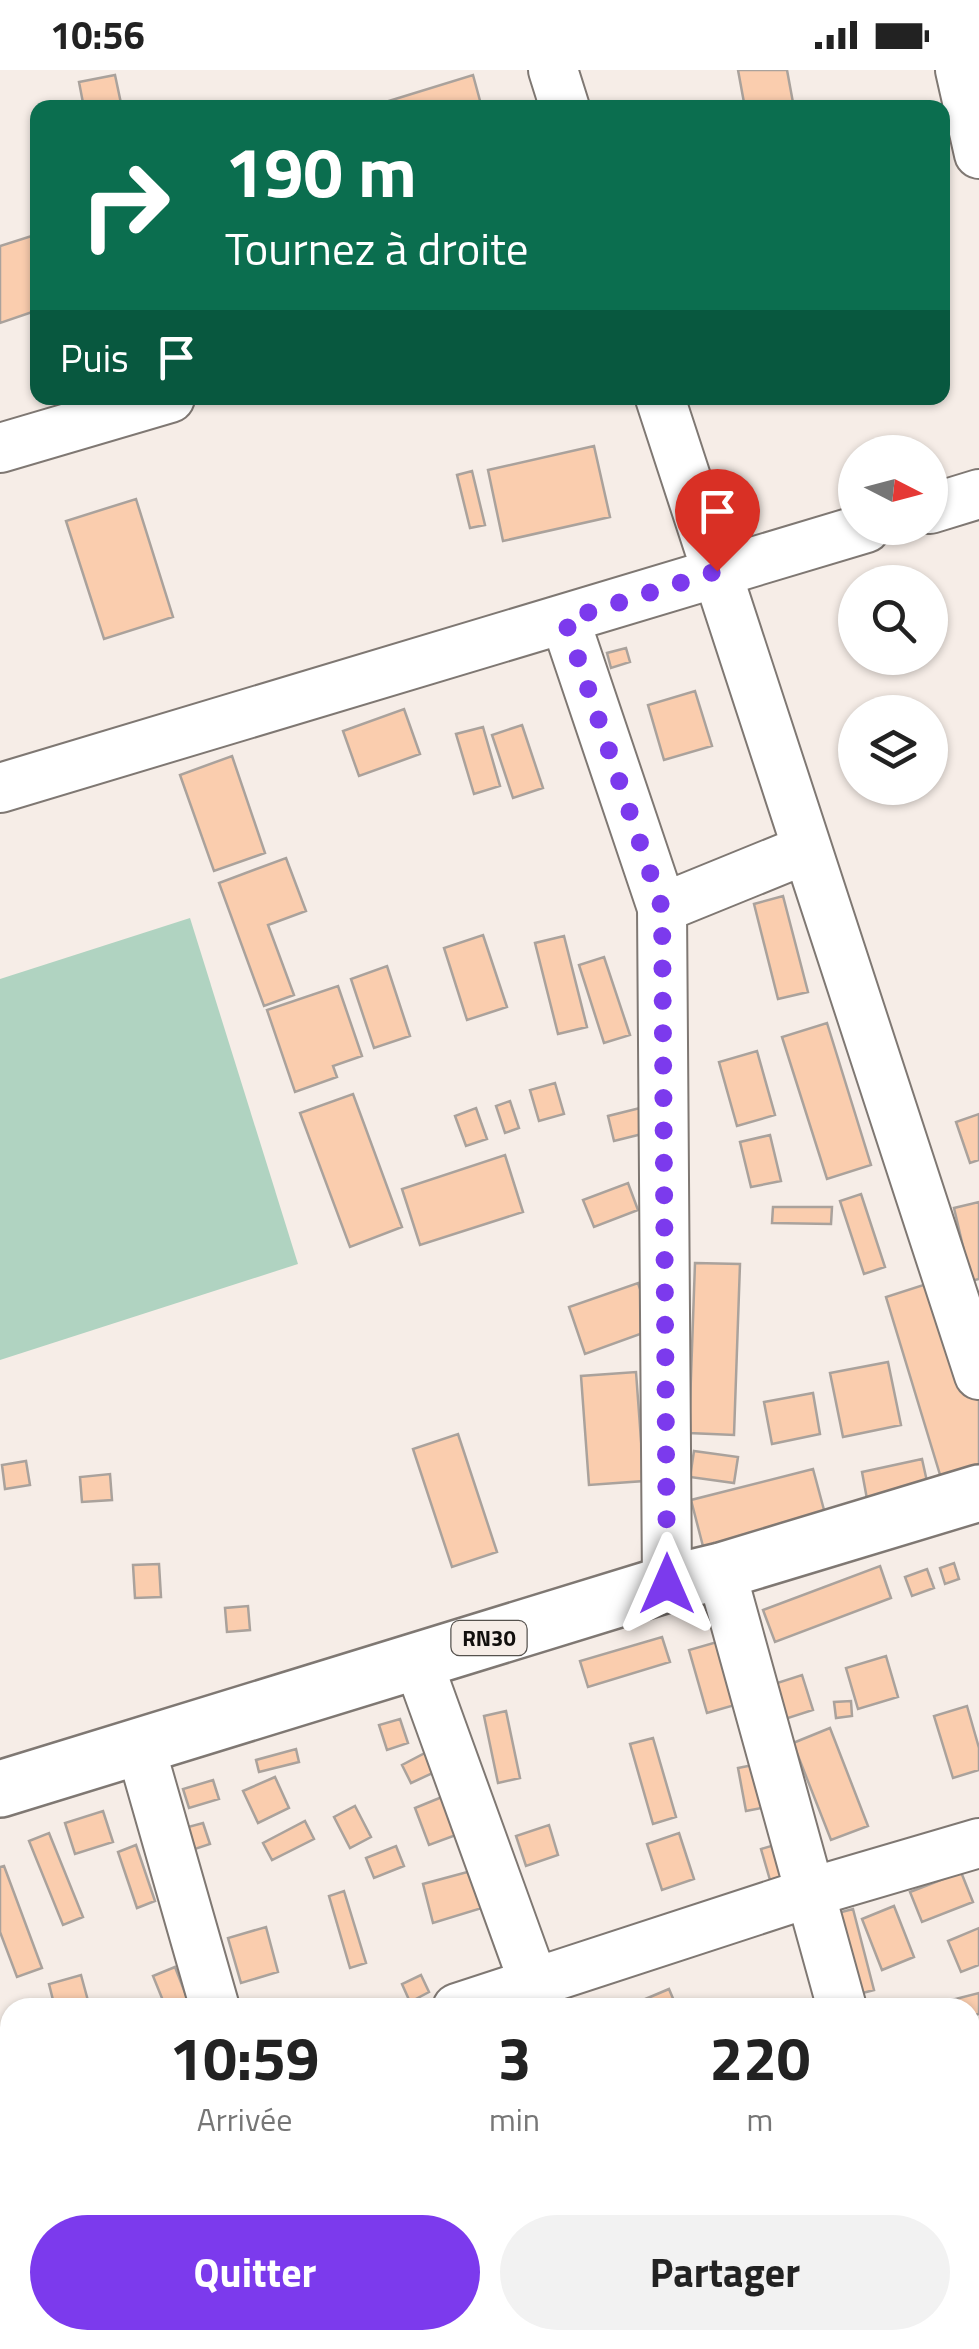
<!DOCTYPE html>
<html lang="fr">
<meta charset="utf-8">
<style>
:root{--surface:#fff;--page:#f2f2f2;--text:#222;--muted:#767676;--accent:#7c3aed}
body{margin:0;font-family:"Titillium Web",sans-serif;background:var(--page);color:var(--text);height:100vh;display:flex;flex-direction:column;font-size:38px;white-space:nowrap}
*{box-sizing:border-box;margin:0}
p{font-size:32px;color:var(--muted)}
.icon{flex:none;width:55px;height:55px;fill:none;stroke:currentColor;stroke-width:2;stroke-linecap:round;stroke-linejoin:round}
.map{position:relative;flex:1;overflow:hidden}
.sheet{position:absolute;left:0px;top:1928px;width:980px;height:352px;display:flex;flex-direction:column;background:var(--surface);border-radius:30px 30px 0 0;box-shadow:0 2px 8px #0004}
.sheet>*{flex:none}
.hud{position:absolute;left:30px;top:30px;width:920px;height:305px;border-radius:20px;box-shadow:0 2px 8px #0004;background:#0b6e4f;color:#fff;overflow:hidden}
.needle{width:65px;rotate:96deg}
.controls{position:absolute;left:838px;top:365px;display:grid;gap:20px}
.controls a{display:grid;place-items:center;width:110px;height:110px;border-radius:50%;background:var(--surface);box-shadow:0 2px 8px #0004;font-size:50px}
.pin{position:absolute;display:grid;place-items:center;width:85px;height:85px;color:#fff;margin:-102px -42px;border-radius:50% 50% 50% 0;rotate:-45deg;box-shadow:0 0 10px #0007}
.pin .icon{rotate:45deg}
.me{position:absolute;width:110px;margin:-55px;rotate:0deg;stroke-linejoin:round;filter:drop-shadow(0 0 8px #0008)}
.turn{display:flex;align-items:center;gap:35px;height:210px;padding:0 30px;font-size:45px}
.turn .icon{width:130px;height:130px;stroke-width:2.5}
.turn b{display:block;font-size:70px;line-height:85px}
.then{display:flex;align-items:center;height:95px;padding:0 30px;background:#0003;gap:20px;font-size:38px}
.eta{display:flex;justify-content:space-evenly;align-items:center;height:170px;text-align:center}
.eta b{font-size:60px;font-weight:700;line-height:70px}
.primary-button{display:flex;gap:20px;margin-top:auto;padding:20px 30px}
.primary-button a{flex:1;height:115px;border-radius:60px;background:var(--accent);color:#fff;font-size:40px;font-weight:700;line-height:115px;text-align:center}
.primary-button a+a{background:var(--page);color:var(--text)}
.status{display:flex;justify-content:space-between;align-items:center;height:70px;padding:0 50px;background:var(--surface);direction:ltr}
.status svg{height:28px;fill:currentColor}
.map>svg:first-child{display:block}
.green{fill:#b0d3c1}
.building{fill:#facdae;stroke:#aaa29c;stroke-width:2.5}
.lines{fill:none;stroke-linecap:round;stroke-linejoin:round}
.minor-casing{stroke:#7f7873;stroke-width:52}
.major-casing{stroke:#7f7873;stroke-width:60}
.minor{stroke:#fff;stroke-width:48}
.major{stroke:#fff;stroke-width:55}
.route{stroke:#7c3aed;stroke-width:18;stroke-dasharray:0 32.4}
.labels{text-anchor:middle;dominant-baseline:central;stroke-width:10;stroke-linejoin:round;paint-order:stroke}
.shield{fill:#f6ede7;stroke:#56524e;stroke-width:2.5}
.shield-label{font-size:22px;font-weight:bold;fill:#120f0d}
</style>
<div class="status"><b>10:56</b><svg viewBox="0 0 49 12"><path d="M0 12V9h3v3zM5 12V6h3v6zM10 12V3h3v9zM15 12V0h3v12zM26 1h20v11H26zM47 4h2v5h-2z"/></svg></div>
<div class="map">
<svg width="979" height="2279" viewBox="0 0 979 2279">
<rect width="100%" height="100%" fill="#f6ede7"/>
<!-- green -->
<path class="green" d="M190,848L298,1194L0,1290V909Z"/>
<!-- building -->
<path class="building" d="M738,0H787L794,38H745Z
M115,5L122,38H84L79,12Z
M473,5L482,38H366Z
M38,164V240L0,253V176Z
M594,376L610,447L503,471L488,400Z
M472,401L485,455L470,458L457,405Z
M136,429L173,547L104,569L66,451Z
M626,578L630,592L611,598L607,583Z
M695,621L712,676L664,690L648,635Z
M404,639L420,684L359,706L343,661Z
M522,655L543,718L513,728L492,665Z
M483,657L500,716L474,724L456,664Z
M232,686L265,783L214,801L180,705Z
M286,788L306,841L268,855L294,925L264,936L219,813Z
M783,826L808,922L778,929L754,834Z
M483,865L507,937L467,950L444,878Z
M564,866L587,957L558,964L535,873Z
M604,887L630,965L604,973L579,895Z
M387,896L410,966L374,978L351,909Z
M338,916L362,986L333,996L337,1007L295,1022L267,940Z
M827,953L871,1095L827,1109L782,967Z
M757,981L775,1045L737,1056L719,992Z
M555,1013L564,1044L539,1051L530,1020Z
M353,1024L402,1157L350,1177L300,1043Z
M510,1031L519,1058L505,1063L496,1036Z
M648,1036L654,1061L614,1071L608,1046Z
M476,1038L487,1069L466,1076L455,1046Z
M979,1044V1090L970,1093L956,1052Z
M770,1065L781,1111L751,1117L740,1072Z
M505,1085L523,1142L420,1175L402,1119Z
M628,1113L638,1140L594,1157L583,1130Z
M861,1124L885,1197L864,1204L840,1131Z
M979,1132V1209L971,1211L954,1138Z
M773,1137H832L831,1154L772,1153Z
M695,1193L740,1194L734,1365L689,1363Z
M942,1209L979,1331V1396L941,1408L886,1227Z
M638,1213L654,1259L585,1284L569,1237Z
M888,1292L901,1355L843,1367L830,1303Z
M636,1302L644,1411L589,1415L581,1306Z
M813,1323L820,1364L772,1374L764,1332Z
M458,1364L497,1482L452,1497L413,1379Z
M694,1381L738,1387L734,1413L690,1407Z
M922,1389L928,1416L867,1429L862,1402Z
M26,1391L30,1415L5,1419L2,1395Z
M813,1399L827,1451L705,1484L691,1430Z
M110,1404L112,1430L82,1432L80,1407Z
M954,1493L959,1509L945,1514L940,1498Z
M159,1494L161,1527L135,1528L133,1495Z
M880,1496L891,1528L775,1572L763,1540Z
M927,1499L934,1518L912,1526L905,1507Z
M248,1536L250,1560L227,1562L225,1538Z
M662,1567L670,1592L588,1617L580,1591Z
M717,1572L735,1635L707,1643L689,1580Z
M886,1586L898,1627L858,1639L846,1598Z
M802,1605L813,1640L785,1649L774,1614Z
M851,1631L852,1646L836,1648L834,1632Z
M967,1636L979,1678V1700L953,1708L934,1646Z
M506,1641L520,1708L498,1713L484,1646Z
M400,1649L408,1673L387,1680L379,1655Z
M830,1658L868,1756L831,1770L793,1673Z
M653,1668L676,1747L653,1754L630,1674Z
M296,1679L299,1692L259,1702L256,1690Z
M425,1683L435,1702L411,1713L402,1695Z
M758,1694L767,1737L746,1741L738,1698Z
M275,1707L289,1738L258,1753L243,1721Z
M213,1710L219,1729L189,1738L183,1719Z
M442,1727L456,1765L429,1775L415,1738Z
M355,1736L371,1767L350,1778L334,1747Z
M103,1741L113,1772L75,1784L65,1753Z
M305,1751L314,1769L272,1790L263,1773Z
M203,1753L210,1774L195,1779L188,1757Z
M549,1755L558,1785L526,1796L516,1766Z
M49,1763L83,1847L63,1855L29,1771Z
M679,1763L694,1809L662,1820L647,1774Z
M781,1773L790,1804L770,1810L761,1779Z
M136,1775L155,1831L137,1838L118,1782Z
M396,1776L404,1796L374,1808L366,1788Z
M4,1796L42,1898L17,1907L0,1862V1797Z
M471,1801L482,1838L433,1853L423,1814Z
M961,1802L973,1832L922,1852L910,1822Z
M344,1821L366,1893L350,1898L329,1826Z
M894,1836L914,1887L882,1900L862,1849Z
M853,1839L874,1920L855,1925L834,1844Z
M266,1857L278,1902L241,1913L228,1868Z
M979,1858V1895L961,1902L948,1871Z
M175,1897L191,1938H166L153,1906Z
M81,1905L90,1938H55L49,1914Z
M421,1905L429,1922L410,1932L402,1914Z
M669,1919L677,1938H624Z
M979,1923V1944L970,1946V1938H937L936,1934Z
M979,2162V2221L972,2223L970,2166Z
M171,2270H217L218,2273L173,2279Z
M607,2270H623L625,2279H588L587,2275Z
M769,2270H794L796,2279H771Z
M802,2270H834L837,2279H805Z"/>
<g class="lines">
<!-- minor casing -->
<g class="minor-casing">
<path id="minor" d="M553,0L565,38
M960,0L979,84
M660,328L979,1305
M0,378L170,328
M930,439L979,424
M565,550L662,838L667,1514
M0,718L866,458
M662,838L807,779
M721,1501L842,1938
M417,1590L543,1938
M140,1676L215,1938
M457,1938L812,1822L979,1773
M0,2076L10,2073
M970,2129L979,2126
M0,2233L10,2264
M317,2270L320,2279
M644,2270L647,2279
M938,2270L941,2279
M440,2279L475,2270"/>
</g>
<!-- major casing -->
<g class="major-casing">
<path id="major" d="M0,1719L667,1514L721,1501L979,1423"/>
</g>
<!-- minor -->
<use href="#minor" class="minor"/>
<!-- major -->
<use href="#major" class="major"/>
</g>
<g class="lines">
<!-- route -->
<path class="route" d="M667,1514L662,838L565,550L717,501"/>
</g>
<g class="labels">
<!-- shield labels -->
<rect class="shield" x="451.5" y="1551" width="75" height="34" rx="8"/>
<g class="shield-label">
<text x="489" y="1568">RN30</text>
</g>
</g>
</svg>
<div class="controls">
<a><svg class="needle" viewBox="-14 -14 28 28"><path d="M0-13l5 13h-10z" fill="#e53935"/><path d="M0 13l5-13h-10z" fill="#767676"/></svg></a>
<a><svg class="icon" aria-label="search" viewBox="0 0 24 24"><circle cx="10" cy="10" r="6"/><path d="M15 15l6 6"/></svg></a>
<a><svg class="icon" aria-label="layers" viewBox="0 0 24 24"><path d="M12 4l9 5-9 5-9-5zM3 14l9 5 9-5"/></svg></a>
</div>
<div class="pin" style="left:717px;top:501px;background:#d93025"><svg class="icon" aria-label="arrive" viewBox="0 0 24 24"><path d="M6 21V4h12l-3 4 3 4H6"/></svg></div>
<svg class="me" style="left:667px;top:1514px" viewBox="-20 -20 40 40"><path d="M0-17L14 15 0 8-14 15z" fill="#7c3aed" stroke="#fff" stroke-width="4"/></svg>
<div class="hud">
<div class="turn"><svg class="icon" aria-label="right" viewBox="0 0 24 24"><path d="M7 20v-9h11M14 6l5 5-5 5"/></svg><div><b>190 m</b>Tournez à droite</div></div>
<div class="then">Puis<svg class="icon" aria-label="arrive" viewBox="0 0 24 24"><path d="M6 21V4h12l-3 4 3 4H6"/></svg></div>
</div>
<section class="sheet">
<div class="eta">
<div><b>10:59</b><p>Arrivée</p></div>
<div><b>3</b><p>min</p></div>
<div><b>220</b><p>m</p></div>
</div>
<div class="primary-button"><a>Quitter</a><a>Partager</a></div>
</section>
</div>
